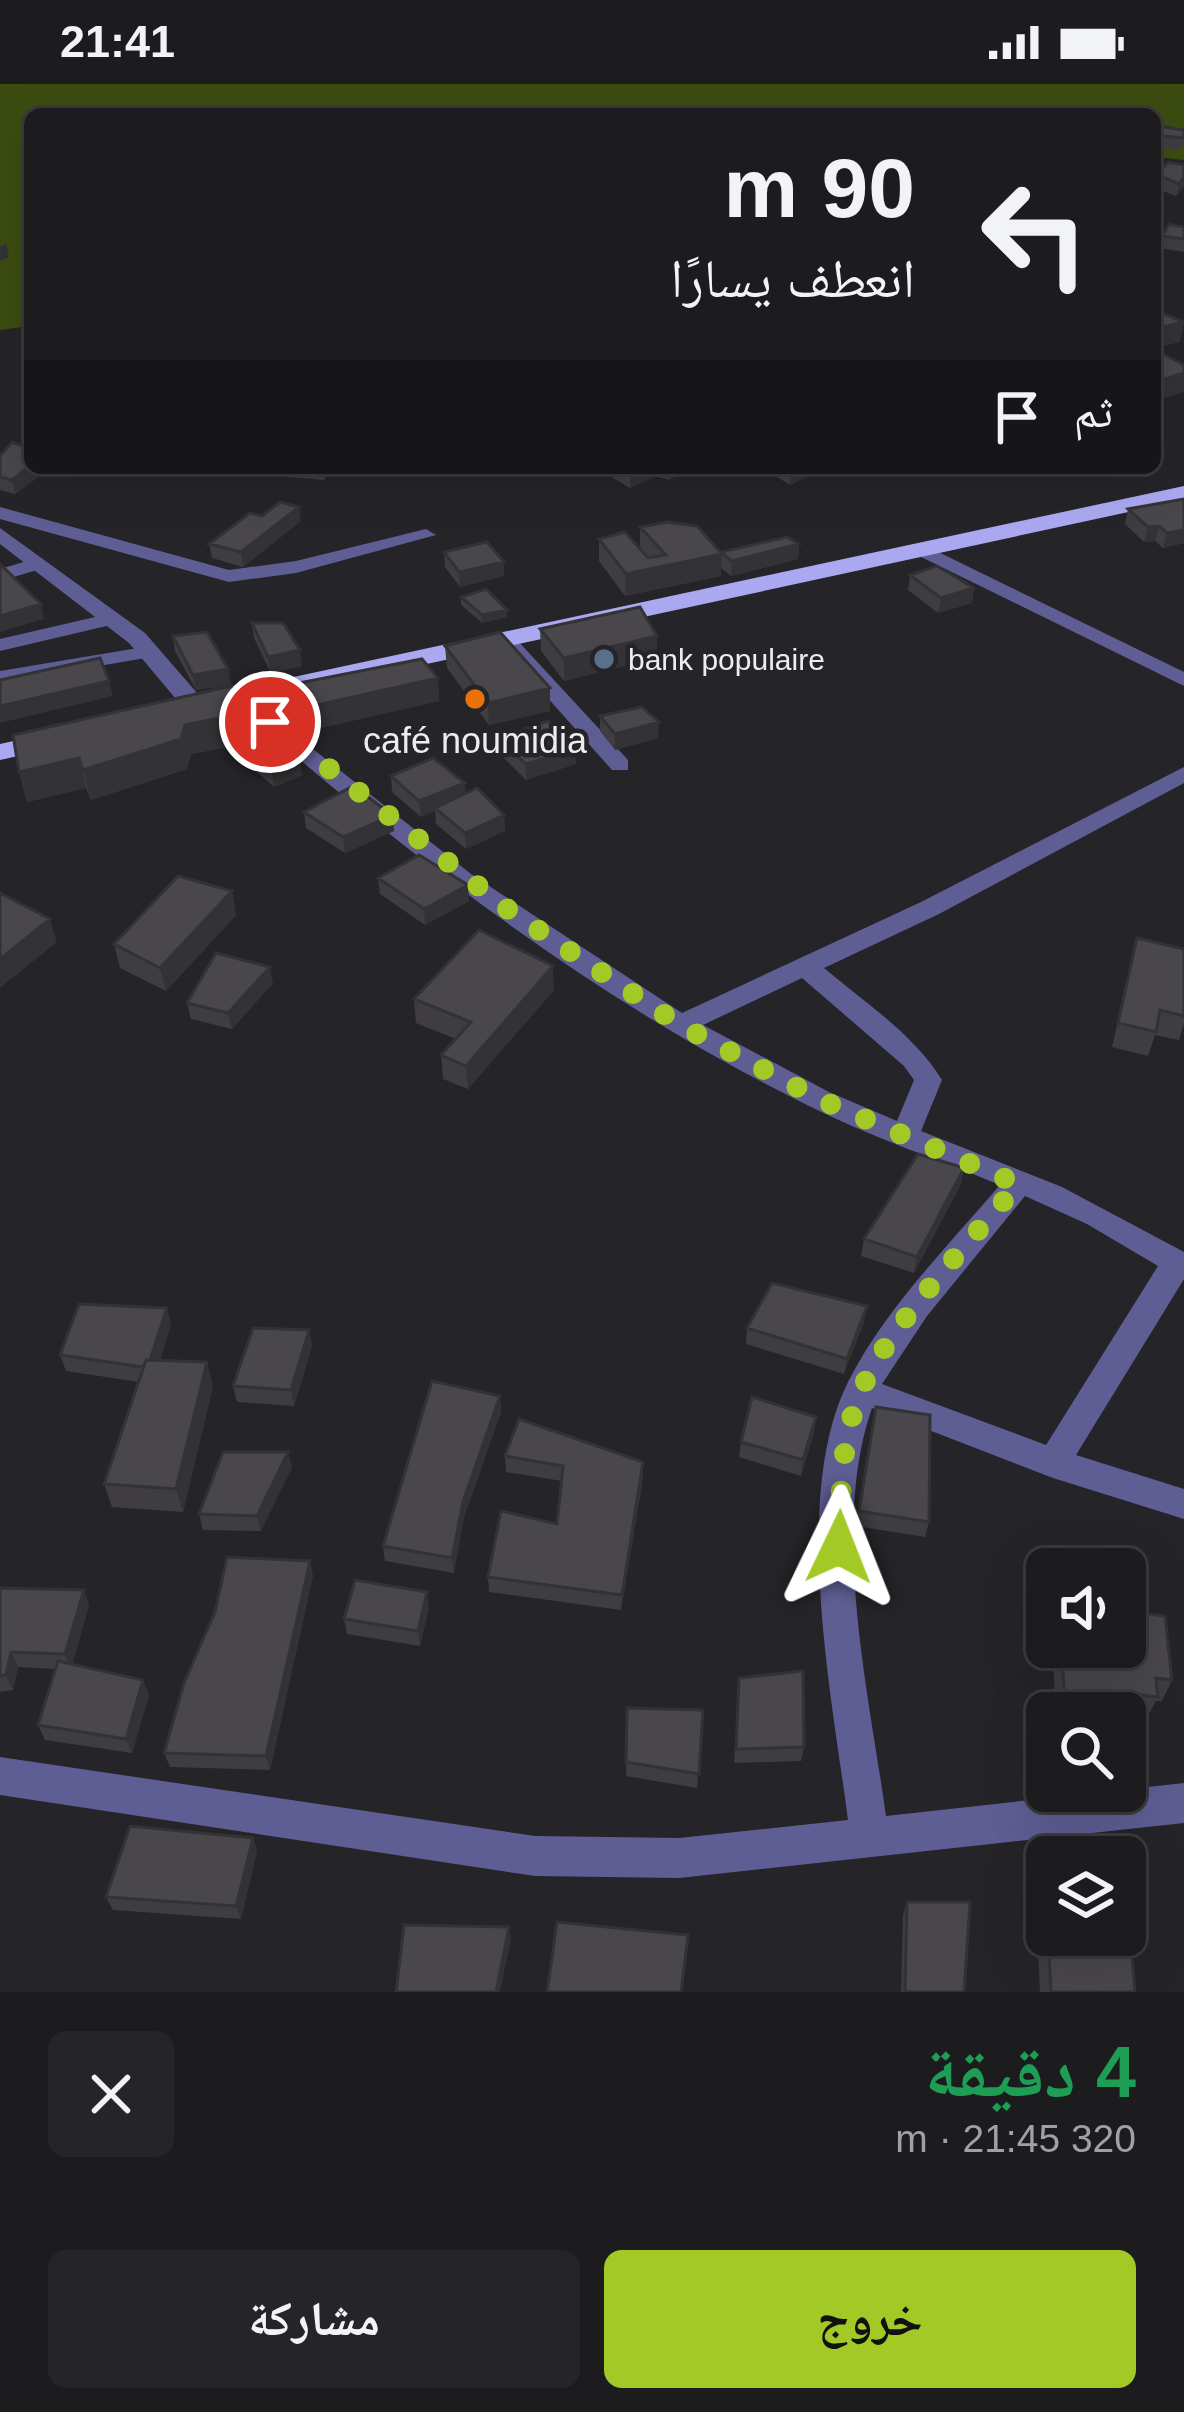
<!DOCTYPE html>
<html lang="ar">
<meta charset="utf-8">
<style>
:root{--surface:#1c1b1e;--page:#252427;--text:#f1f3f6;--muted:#a0a1a4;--line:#3a393c;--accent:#a3c926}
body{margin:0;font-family:Arial,"Noto Naskh Arabic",sans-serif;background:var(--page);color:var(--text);direction:rtl;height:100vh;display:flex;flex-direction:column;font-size:45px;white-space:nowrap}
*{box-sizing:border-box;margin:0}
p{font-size:39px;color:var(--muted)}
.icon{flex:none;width:66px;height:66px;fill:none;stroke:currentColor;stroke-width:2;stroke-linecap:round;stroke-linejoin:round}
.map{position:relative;height:1908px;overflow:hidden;direction:ltr}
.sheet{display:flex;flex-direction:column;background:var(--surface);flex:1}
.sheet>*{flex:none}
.hud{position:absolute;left:24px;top:24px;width:1137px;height:366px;border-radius:18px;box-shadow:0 12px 48px #0002,0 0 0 3px var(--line);direction:rtl;background:#1c1b1e;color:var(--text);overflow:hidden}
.tools{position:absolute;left:1026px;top:1464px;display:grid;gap:24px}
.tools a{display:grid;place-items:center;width:120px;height:120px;border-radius:18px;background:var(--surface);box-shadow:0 12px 48px #0002,0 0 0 3px var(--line);font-size:60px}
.pin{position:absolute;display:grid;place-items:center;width:102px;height:102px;color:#fff;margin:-51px;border:6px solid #fff;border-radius:50%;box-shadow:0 3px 12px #0007}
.me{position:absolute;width:132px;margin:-66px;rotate:2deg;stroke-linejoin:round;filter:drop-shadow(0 0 9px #0008)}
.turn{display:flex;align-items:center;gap:42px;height:252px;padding:0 48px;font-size:54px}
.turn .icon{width:156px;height:156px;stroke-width:2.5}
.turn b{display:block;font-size:84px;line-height:102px}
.then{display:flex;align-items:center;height:114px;padding:0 48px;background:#0003;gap:24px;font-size:45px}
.round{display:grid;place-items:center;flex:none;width:126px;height:126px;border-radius:18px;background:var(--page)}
.head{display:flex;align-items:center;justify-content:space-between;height:204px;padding:0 48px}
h1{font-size:72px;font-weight:800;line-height:90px;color:#1e9e55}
.action{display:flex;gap:24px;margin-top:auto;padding:24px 48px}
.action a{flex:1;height:138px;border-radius:18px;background:var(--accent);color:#111;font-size:48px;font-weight:800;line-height:138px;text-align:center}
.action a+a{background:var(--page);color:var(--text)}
.status{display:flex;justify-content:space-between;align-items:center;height:84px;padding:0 60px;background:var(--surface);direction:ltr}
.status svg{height:33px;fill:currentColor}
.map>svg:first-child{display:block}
.green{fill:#3c4c11}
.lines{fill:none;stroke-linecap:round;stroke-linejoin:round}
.minor{fill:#5f5e94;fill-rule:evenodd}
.tertiary{fill:#5f5e94;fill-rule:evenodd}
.trunk{fill:#aaa8f0;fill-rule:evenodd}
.wall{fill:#3f3d41}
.shaded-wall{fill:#333235}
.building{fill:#49474c;stroke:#333235;stroke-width:3}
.route{stroke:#a3c926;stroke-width:21;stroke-dasharray:0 37.8}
.service-dot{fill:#5c6f8a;stroke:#252428;stroke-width:4.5}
.food-dot{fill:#e8710a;stroke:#252428;stroke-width:4.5}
.labels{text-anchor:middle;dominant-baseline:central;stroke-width:9;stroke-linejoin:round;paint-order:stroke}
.far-poi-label{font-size:30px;fill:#edecef;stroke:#252428;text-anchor:start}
.poi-label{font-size:36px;fill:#edecef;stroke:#252428}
</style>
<div class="status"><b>21:41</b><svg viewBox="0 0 49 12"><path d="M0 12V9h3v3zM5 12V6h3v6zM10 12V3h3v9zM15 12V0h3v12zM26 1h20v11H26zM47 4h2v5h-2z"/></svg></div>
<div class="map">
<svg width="1184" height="1908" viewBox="0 0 1184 1908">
<rect width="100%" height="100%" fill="#252428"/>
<!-- green -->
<path class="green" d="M0,0H1184V76L1155,73V30H30V242L0,246Z"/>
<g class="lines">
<!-- minor -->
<path class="minor" d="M0,423L229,486L296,477L426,445L436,451L296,489L229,498L0,435Z
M920,459L1184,588V602L913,469V461Z
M37,474L44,476V484L0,497V485Z
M108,530L115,532V540L0,567V555Z
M510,554L517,556L628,676V686H612L503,564V556Z
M150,562L160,568L157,572L0,599V587Z
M270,631L471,790L682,929L921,818L1184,683V699L939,830L824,884C864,918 914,950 942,996L921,1047L1062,1103L1184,1168V1195L1076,1371L1184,1405V1435L1053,1394L872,1324C830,1444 869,1609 886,1732L1184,1699V1739L679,1794L535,1792L0,1711V1673L535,1752L679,1754L848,1736C832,1611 791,1413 848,1298C885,1225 947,1163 1000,1101C934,1074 871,1053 807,1021C608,923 429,789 262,643V633ZM802,894L904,982L914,996L897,1037L829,1008L703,941ZM1025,1112L1087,1140L1158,1182L1046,1361L882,1300L927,1232Z"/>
<!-- tertiary -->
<path class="tertiary" d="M0,444L145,549L204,617V627H186L129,559L0,460Z"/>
<!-- trunk -->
<path class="trunk" d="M1184,402V416L200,629L187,621L200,613Z
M57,647L71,655L67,661L0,676V660Z"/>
</g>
<!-- wall -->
<path class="wall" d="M1184,46V58L1179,66L1155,63V47Z
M1184,81V102L1176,112L1155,104L1157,91Z
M1184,143V168L1159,164L1162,152Z
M30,260V280L26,275L22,261Z
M0,372L49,385L15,410L0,406Z
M184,384H332L324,396Z
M605,384H684V388L669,396L656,392L630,404L605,389Z
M762,384H818V387L790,401Z
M1184,415V459L1163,464L1155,457L1144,458L1125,440L1128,425Z
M262,432L301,437L243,483L212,474L209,460Z
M640,443L721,468L799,460L798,475L731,492L721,484V492L625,512L599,477V455L640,464Z
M444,468L504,478V492L460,503L445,483Z
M910,491L974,504L972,519L938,529L908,506Z
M461,513L507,533L482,539L461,521Z
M252,539L302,582L271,589L254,554Z
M540,545L657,552L656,574L564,597L541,567Z
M173,552L228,585L231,601L196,606L175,567Z
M445,562L550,627L489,641L447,584Z
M438,594L439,617L307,647L287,625L284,602Z
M232,602L302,691L274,703L229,663L191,670L187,685L91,716L86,704L27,718L19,688Z
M600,632L658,654L615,666L600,647Z
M498,654L576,680L526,696L499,669Z
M391,692L466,709L504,731L505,747L466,765L436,740L435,727L421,733L392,708Z
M304,728L392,731L394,747L345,769L306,744Z
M378,794L469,817L425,841L380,810Z
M232,807L236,831L166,907L120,884L114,860Z
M1137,854L1184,865V939L1179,956L1155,951L1148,972L1112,963Z
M273,899L232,945L191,935L187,919Z
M554,906L468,1005L443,995L441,971L456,955L416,939L414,915Z
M964,1084L961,1100L914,1189L861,1172L864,1155Z
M864,1238L844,1290L746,1260L747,1244Z
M171,1240L160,1277L213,1302L183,1428L112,1423L104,1400L139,1298L66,1287L60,1271Z
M309,1246L312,1262L294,1322L237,1318L233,1302Z
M500,1312L501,1328L464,1433L454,1489L385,1477L383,1462Z
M876,1323L929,1438L925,1453L856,1442Z
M816,1333L814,1349L801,1392L739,1373L741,1358Z
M505,1372L643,1378V1394L621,1526L489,1508L488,1493L557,1440L562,1397L506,1388Z
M292,1383L261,1447L203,1446L199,1430Z
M313,1492L270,1686L170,1683L164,1669Z
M0,1504L89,1521L72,1580L149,1611L132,1669L45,1656L38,1641L56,1585L18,1583L13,1606L0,1608Z
M429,1523L420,1562L347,1550L344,1535Z
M1052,1563H1125L1172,1596L1162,1617H1156L1147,1634L1125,1631V1629H1056Z
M739,1594L804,1663L801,1677L734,1679Z
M627,1624L703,1626L697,1704L626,1692Z
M253,1754L257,1767L241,1835L113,1826L106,1813Z
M1043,1762L1135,1908H1040L1034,1782Z
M907,1818L964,1908H901L903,1831Z"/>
<!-- shaded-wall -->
<path class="shaded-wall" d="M1184,93V102L1176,112L1179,100Z
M6,160L9,173L0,177V163Z
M1184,238L1180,258L1155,264V245Z
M1184,289V308L1155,317V298Z
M30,382V384L49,385L15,410L12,396Z
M323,384H332L324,396Z
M630,384H656V392L630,404Z
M669,384H684V388L669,396Z
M792,384H818V387L790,401Z
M299,423L301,437L243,483L241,468Z
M1159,442L1155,457L1144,458L1148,443Z
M1184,446V459L1163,464L1167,449Z
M799,460L798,475L731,492L732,477Z
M722,470L721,492L625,512L626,490Z
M504,478V492L460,503L459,488Z
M974,504L972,519L938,529L941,514Z
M41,520L44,535L0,548V532Z
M507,526V533L482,539V531Z
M657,552L656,574L564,597V574Z
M300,566L302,582L271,589L268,573Z
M228,585L231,601L196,606L193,591Z
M438,594L439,617L307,647L304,624Z
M109,597L113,612L0,639V622Z
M550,604V627L489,641L488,619Z
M224,633L229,663L191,670L187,685L91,716L83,686L185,641Z
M659,638L658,654L615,666V650Z
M298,661L302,691L274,703L269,673Z
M576,665V680L526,696V680Z
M79,674L86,704L27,718L19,688Z
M465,699L466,715L435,724V727L421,733L419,717Z
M392,731L394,747L345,769L343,753Z
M504,731L505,747L466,765L465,749Z
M468,801L469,817L425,841L424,825Z
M232,807L236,831L166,907L160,884Z
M50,835L57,858L0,904V875Z
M553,882L554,906L468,1005L466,982Z
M270,883L273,899L232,945L228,929Z
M964,1084L961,1100L914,1189L917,1173Z
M867,1222L864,1238L844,1290L847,1275Z
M167,1224L171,1240L153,1300L148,1284Z
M309,1246L312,1262L294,1322L291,1306Z
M207,1278L213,1302L183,1428L176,1405Z
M500,1312L501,1328L464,1433L454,1489L452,1474L463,1418Z
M816,1333L814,1349L801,1392L803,1376Z
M288,1368L292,1383L261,1447L257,1432Z
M643,1378V1394L621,1526L622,1511Z
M310,1477L313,1492L270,1686L266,1672Z
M84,1506L89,1521L71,1585L65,1570Z
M427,1508L429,1523L420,1562L418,1547Z
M11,1568L18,1583L13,1606L6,1591Z
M143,1596L149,1611L132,1669L126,1655Z
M253,1754L257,1767L241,1835L236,1822Z
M509,1843L511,1855L500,1908H496Z"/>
<!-- building -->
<path class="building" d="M1158,42L1184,46V51L1182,54L1155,51Z
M1168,78L1184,81V93L1179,100L1157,91Z
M1169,140L1184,143V155L1162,152Z
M1155,226L1184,238L1155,245Z
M1165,271L1184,281V289L1155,298V272Z
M12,358L30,365V382L12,396L0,393V372Z
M1184,415V446L1167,449L1159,442L1148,443L1128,425Z
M280,418L299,423L241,468L209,460L250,429L262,432Z
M667,438L697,442L722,470L626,490L599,455L625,448L648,474L666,471L640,443Z
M787,453L799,460L732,477L721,468Z
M487,458L504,478L459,488L444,468Z
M0,480L41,520L0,532Z
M937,482L974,504L941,514L910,491Z
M486,505L507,526L482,531L461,513Z
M640,523L657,552L564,574L540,545Z
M252,539H283L300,566L268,573Z
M207,548L228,585L193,591L173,552Z
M500,548L550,604L488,619L445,562Z
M100,574L109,597L0,622V596Z
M422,575L438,594L304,624L284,602Z
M232,602L298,661L269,673L224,633L185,641L181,655L83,686L79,674L19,688L13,651Z
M642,623L659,638L615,650L600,632Z
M548,637L576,665L526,680L498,654Z
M433,674L465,699L419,717L391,692Z
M353,702L392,731L343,753L304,728Z
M477,704L504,731L465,749L435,724Z
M419,771L468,801L424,825L378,794Z
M178,792L232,807L160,884L114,860Z
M0,809L50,835L0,875Z
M479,846L553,882L466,982L441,971L471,938L414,915Z
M1137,854L1184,865V932L1160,926L1156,948L1118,939Z
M216,869L270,883L228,929L187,919Z
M918,1070L964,1084L917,1173L864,1155Z
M772,1199L867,1222L847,1275L747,1244Z
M79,1220L167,1224L150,1276H146L143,1283L60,1271Z
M253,1244L309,1246L291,1306L233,1302Z
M146,1276L207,1278L176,1405L104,1400Z
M432,1297L500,1312L463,1418L452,1474L383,1462Z
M752,1313L816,1333L803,1376L741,1358Z
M876,1323L930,1331L929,1438L859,1427Z
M519,1335L643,1378L622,1511L488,1493L501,1427L557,1440L563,1382L505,1372Z
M223,1368H288L257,1432L199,1430Z
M227,1473L310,1477L266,1672L164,1669L184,1599L215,1528Z
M355,1496L427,1508L418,1547L344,1535Z
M0,1504L84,1506L65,1570L11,1568L6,1591L0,1592Z
M1125,1527L1165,1532L1172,1596L1156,1594L1158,1613L1123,1609L1124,1629H1066L1061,1563H1125Z
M58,1577L143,1596L126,1655L38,1641Z
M803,1587L804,1663L736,1665L739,1594Z
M627,1624L703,1626L699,1690L626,1678Z
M130,1742L253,1754L236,1822L106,1813Z
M1043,1762L1124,1772V1773H1047V1840Z
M1125,1790L1135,1908H1051L1048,1851H1125Z
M907,1818H970L964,1908H905Z
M557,1838L688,1851L681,1908H547Z
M404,1841L509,1843L496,1908H396Z"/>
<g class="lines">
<!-- route -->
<path class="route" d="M270,638L510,827L680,941L821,1016L1018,1100C971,1157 889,1241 861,1307C840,1356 841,1411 839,1463"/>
</g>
<!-- markers -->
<circle class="service-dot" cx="604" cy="575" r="12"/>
<circle class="food-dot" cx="475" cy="615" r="12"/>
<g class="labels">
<!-- far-poi labels -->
<g class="far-poi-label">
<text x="628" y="575">bank populaire</text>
</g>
<!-- poi labels -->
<g class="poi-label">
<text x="475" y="656">café noumidia</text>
</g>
</g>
</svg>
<div class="tools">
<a><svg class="icon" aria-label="sound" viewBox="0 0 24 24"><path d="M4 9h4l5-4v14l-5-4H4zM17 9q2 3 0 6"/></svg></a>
<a><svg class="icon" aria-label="search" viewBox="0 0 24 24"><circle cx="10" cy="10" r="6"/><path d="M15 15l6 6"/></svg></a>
<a><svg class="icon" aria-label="layers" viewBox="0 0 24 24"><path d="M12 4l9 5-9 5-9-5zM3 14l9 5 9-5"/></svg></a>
</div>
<div class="pin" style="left:270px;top:638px;background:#d93025"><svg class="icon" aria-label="arrive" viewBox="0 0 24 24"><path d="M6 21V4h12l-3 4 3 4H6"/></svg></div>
<svg class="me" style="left:839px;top:1463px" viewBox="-20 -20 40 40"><path d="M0-17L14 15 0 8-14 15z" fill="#a3c926" stroke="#fff" stroke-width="4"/></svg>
<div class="hud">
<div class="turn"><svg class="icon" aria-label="left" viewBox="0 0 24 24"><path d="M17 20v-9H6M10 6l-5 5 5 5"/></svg><div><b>90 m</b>انعطف يسارًا</div></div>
<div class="then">ثم<svg class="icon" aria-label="arrive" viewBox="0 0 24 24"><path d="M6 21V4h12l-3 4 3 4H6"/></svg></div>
</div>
</div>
<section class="sheet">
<div class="head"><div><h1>4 دقيقة</h1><p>320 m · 21:45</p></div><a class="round"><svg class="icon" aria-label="close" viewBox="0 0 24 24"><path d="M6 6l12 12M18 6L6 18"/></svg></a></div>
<div class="action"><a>خروج</a><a>مشاركة</a></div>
</section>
